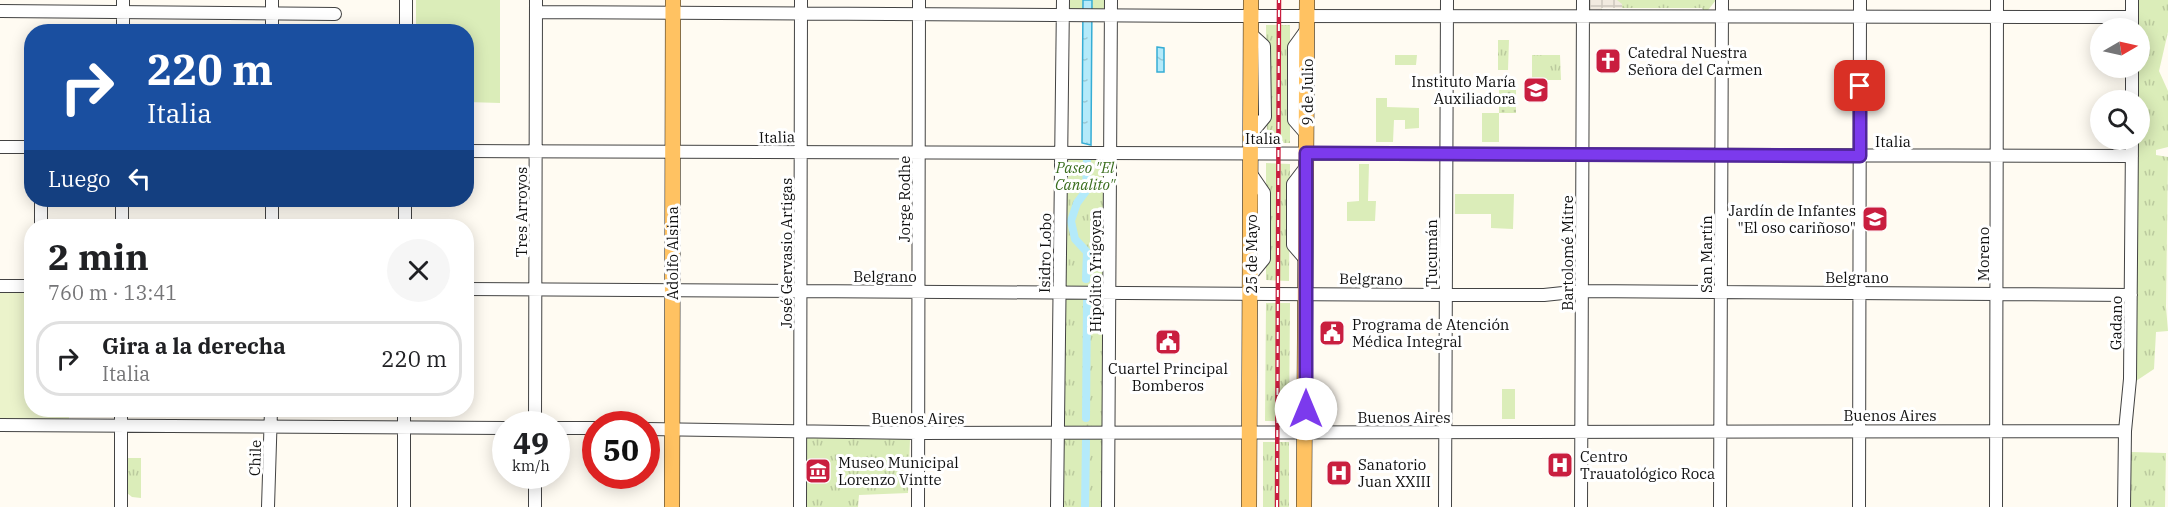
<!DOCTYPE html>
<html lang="es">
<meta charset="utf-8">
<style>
:root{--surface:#fff;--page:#f6f6f6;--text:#202124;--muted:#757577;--line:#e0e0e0}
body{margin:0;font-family:"IBM Plex Serif",serif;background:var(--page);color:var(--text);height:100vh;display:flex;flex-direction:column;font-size:22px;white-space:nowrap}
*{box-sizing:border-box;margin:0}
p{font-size:20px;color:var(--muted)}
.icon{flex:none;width:33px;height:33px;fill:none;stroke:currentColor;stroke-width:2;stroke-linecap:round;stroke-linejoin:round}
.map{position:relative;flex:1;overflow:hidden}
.details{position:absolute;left:24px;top:219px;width:450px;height:198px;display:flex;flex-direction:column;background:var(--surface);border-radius:24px;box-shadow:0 3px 15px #0003}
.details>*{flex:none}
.top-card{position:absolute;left:24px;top:24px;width:450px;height:183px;border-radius:24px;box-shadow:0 3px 15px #0003;background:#1a4fa0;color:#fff;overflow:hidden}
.needle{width:39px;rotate:81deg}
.controls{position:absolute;left:2090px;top:18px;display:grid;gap:12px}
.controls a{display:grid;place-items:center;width:60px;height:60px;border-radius:50%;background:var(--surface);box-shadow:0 3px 15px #0003;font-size:30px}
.speed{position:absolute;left:492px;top:411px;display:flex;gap:12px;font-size:30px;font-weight:700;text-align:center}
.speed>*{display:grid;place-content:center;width:78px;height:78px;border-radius:50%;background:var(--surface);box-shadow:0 3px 15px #0003;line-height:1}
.speed small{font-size:15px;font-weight:400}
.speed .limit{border:9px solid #d22;background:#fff;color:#111}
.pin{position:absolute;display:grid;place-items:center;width:51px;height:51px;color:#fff;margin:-26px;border-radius:12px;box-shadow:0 3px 9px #0006}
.me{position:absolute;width:66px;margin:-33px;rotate:0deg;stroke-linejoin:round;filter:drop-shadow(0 0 4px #0008)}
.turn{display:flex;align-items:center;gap:21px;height:126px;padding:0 24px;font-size:27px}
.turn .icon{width:78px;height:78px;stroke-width:2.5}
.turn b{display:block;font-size:42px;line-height:51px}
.then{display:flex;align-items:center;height:57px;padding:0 24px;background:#0003;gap:12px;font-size:22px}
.round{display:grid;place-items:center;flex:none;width:63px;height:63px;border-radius:32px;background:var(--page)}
.overview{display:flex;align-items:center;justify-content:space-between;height:102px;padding:0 24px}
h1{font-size:36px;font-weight:800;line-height:45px}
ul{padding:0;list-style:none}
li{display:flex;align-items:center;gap:18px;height:75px;margin:0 12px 9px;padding:0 12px;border:3px solid var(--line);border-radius:24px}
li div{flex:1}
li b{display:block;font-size:22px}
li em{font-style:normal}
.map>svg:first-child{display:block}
.grass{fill:#dbedb9}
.park{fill:url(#park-tufts)}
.garden{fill:url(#garden-dots)}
.pitch{fill:#ebf3cb}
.plaza{fill:url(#plaza-grid)}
.water{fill:url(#water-ripples);stroke:#36add5;stroke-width:1.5}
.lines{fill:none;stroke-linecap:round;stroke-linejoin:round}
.canal{stroke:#b4eafa;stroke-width:8}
.minor-casing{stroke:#434343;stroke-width:14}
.major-casing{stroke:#212121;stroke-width:16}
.minor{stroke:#fff;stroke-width:12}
.major{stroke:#ffc262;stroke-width:15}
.rail-casing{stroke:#c91e3f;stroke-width:4.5}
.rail{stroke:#fff;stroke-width:2;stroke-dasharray:7;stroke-linecap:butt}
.route-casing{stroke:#51269a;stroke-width:15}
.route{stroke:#7c3aed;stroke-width:10}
.labels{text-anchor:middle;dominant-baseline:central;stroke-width:6;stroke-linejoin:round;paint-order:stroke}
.poi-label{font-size:15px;fill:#101010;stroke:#fff;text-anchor:start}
.street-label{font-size:15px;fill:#101010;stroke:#fff}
.park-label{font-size:15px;font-style:italic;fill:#386c1b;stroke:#fff}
</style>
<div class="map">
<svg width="2168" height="507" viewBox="0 0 2168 507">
<defs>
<pattern id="park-tufts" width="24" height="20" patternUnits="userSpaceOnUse" patternTransform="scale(1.5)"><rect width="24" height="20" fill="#dbedb9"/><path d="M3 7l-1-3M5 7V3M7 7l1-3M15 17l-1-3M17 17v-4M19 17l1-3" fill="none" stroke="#bbca9e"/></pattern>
<pattern id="garden-dots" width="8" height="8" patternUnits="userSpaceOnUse" patternTransform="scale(1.5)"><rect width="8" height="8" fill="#dbedb9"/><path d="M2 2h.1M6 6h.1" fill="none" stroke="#bbca9e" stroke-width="1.8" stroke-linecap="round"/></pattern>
<pattern id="plaza-grid" width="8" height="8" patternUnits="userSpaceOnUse" patternTransform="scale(1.5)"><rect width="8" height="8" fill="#f1eadf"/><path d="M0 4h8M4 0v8" fill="none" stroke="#cec8be"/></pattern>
<pattern id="water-ripples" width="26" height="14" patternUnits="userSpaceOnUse" patternTransform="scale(1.5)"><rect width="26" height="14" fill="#b4eafa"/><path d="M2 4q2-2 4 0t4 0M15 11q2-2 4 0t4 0" fill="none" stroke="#9ac8d5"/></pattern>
</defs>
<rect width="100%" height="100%" fill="#fffbf2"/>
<!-- grass -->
<path class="grass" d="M416,0H500V103L467,102L466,32L416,31Z
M1395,55H1417L1416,65H1395Z
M1376,98H1387V107L1419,108V128L1405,129V120H1394L1393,142H1376Z
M1482,113H1499V142H1482Z
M1359,164H1369L1368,201H1376L1375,221H1347V202L1359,201Z
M1455,194H1514L1513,229L1491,228V214H1455Z
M1502,389H1515V419H1502Z"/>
<!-- park -->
<path class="park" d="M1065,0H1109L1107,7L1100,10L1070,9Z
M1589,0H1716L1705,14L1702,8H1601L1603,12Z
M2138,0H2168V32L2159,71L2168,91V147L2156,150V155L2168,157L2166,307L2168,331L2156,332L2154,369L2133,383L2136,140H2139Z
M1266,25H1290V143H1267Z
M1498,40H1509L1508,70H1498Z
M1532,55H1560L1561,80H1532Z
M1063,151L1107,155L1103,507H1062Z
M1266,163L1290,164L1289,281L1266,280Z
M1266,303H1290L1289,421H1265Z
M805,438L910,439L908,493L859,495L858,507H804Z
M1263,442H1289V507H1263Z
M2131,452L2166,453L2165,507H2131Z
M127,458H141V498L132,497L127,493Z"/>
<!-- garden -->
<path class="garden" d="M1499,79H1516V113H1499Z"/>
<!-- pitch -->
<path class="pitch" d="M0,293H31L32,410H69V421H0Z"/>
<!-- plaza -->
<path class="plaza" d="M1587,0H1617L1622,4V8H1601L1603,12L1591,13L1587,10Z"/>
<!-- water -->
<path class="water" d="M1083,0H1092L1091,145L1082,143Z
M1157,47L1164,48V72H1157Z"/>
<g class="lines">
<!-- canal -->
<path class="canal" d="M1086,279L1087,252L1075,239L1071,221L1077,203L1086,191L1087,159
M1086,418L1087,297
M1085,507L1086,441"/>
<!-- minor casing -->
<g class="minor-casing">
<path id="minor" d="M0,11L335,14
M536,12L1207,16L2132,17
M2132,28V0
M123,32V0
M272,32V0
M406,32V0
M2132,68V100
M1251,134L1265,117L1264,46L1252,35
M1307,135L1294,120V47L1307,29
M0,147H32
M466,151L2132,156
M41,226V200
M122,226V200
M272,226V200
M405,226V200
M1306,260L1293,245V184L1306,167
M1250,276L1264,259V193L1251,174
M0,286H32
M466,289L1446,295H1544L1582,291L2131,295
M535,424L536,0
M0,425L506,428
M556,428H596
M646,429L918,433L2125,431
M121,507V410
M268,507L271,410
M404,507V410
M535,507V476
M800,507L801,0
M918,507L919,0
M1057,507L1063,0
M1108,507L1111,0
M1445,507L1447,0
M1581,507L1583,0
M1720,507L1722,0
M1859,507L1860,0
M1996,507L1997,0
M2124,507L2125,431L2130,379L2132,140"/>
</g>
<!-- major casing -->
<g class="major-casing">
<path id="major" d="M672,507L673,0
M1249,507L1251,0
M1304,507L1307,0"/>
</g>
<!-- minor -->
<use href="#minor" class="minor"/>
<!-- major -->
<use href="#major" class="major"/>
<!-- rail casing -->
<g class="rail-casing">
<path id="rail" d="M1277,507L1279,0"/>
</g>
<!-- rail -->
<use href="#rail" class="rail"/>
</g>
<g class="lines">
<!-- route casing -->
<g class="route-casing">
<path id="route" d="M1306,409V153L1860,156V86"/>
</g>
<!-- route -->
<use href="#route" class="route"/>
</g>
<!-- icons -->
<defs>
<g id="church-square" transform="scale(1.35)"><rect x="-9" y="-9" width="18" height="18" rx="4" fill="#c91e3f" stroke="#fff"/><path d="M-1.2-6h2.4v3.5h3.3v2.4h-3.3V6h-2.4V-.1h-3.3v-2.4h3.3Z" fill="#fff"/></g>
<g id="school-square" transform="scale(1.35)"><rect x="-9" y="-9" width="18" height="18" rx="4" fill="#c91e3f" stroke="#fff"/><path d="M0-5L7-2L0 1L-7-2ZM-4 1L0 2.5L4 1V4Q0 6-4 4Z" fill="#fff"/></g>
<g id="civic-square" transform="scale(1.35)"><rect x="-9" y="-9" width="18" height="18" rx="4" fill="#c91e3f" stroke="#fff"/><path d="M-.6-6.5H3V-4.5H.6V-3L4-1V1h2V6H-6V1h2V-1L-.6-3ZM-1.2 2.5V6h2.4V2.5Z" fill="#fff"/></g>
<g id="hospital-square" transform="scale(1.35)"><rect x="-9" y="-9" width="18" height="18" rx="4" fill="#c91e3f" stroke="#fff"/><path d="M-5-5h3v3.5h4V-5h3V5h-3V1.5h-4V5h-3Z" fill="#fff"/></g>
<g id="museum-square" transform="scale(1.35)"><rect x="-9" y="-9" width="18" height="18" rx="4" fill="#c91e3f" stroke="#fff"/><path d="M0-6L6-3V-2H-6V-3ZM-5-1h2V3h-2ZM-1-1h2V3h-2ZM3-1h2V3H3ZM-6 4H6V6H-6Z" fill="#fff"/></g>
</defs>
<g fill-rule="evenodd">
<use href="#church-square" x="1608" y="61"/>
<use href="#school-square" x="1536" y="90"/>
<use href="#school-square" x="1875" y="219"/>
<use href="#civic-square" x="1332" y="333"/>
<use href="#civic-square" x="1168" y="342"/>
<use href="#hospital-square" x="1560" y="465"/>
<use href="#museum-square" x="818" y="471"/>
<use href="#hospital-square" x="1339" y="473"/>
</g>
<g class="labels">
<!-- poi labels -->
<g class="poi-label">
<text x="1628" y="52">Catedral Nuestra<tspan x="1628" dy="17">Señora del Carmen</tspan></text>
<text x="1516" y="81" text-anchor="end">Instituto María<tspan x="1516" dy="17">Auxiliadora</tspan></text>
<text x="1856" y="210" text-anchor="end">Jardín de Infantes<tspan x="1856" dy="17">"El oso cariñoso"</tspan></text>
<text x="1352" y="324">Programa de Atención<tspan x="1352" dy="17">Médica Integral</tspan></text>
<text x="1168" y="368" text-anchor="middle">Cuartel Principal<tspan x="1168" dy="17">Bomberos</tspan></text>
<text x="1580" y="456">Centro<tspan x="1580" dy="17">Trauatológico Roca</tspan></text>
<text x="838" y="462">Museo Municipal<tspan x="838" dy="17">Lorenzo Vintte</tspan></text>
<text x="1358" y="464">Sanatorio<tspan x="1358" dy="17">Juan XXIII</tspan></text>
</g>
<!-- street labels -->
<g class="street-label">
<text transform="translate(1307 92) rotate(-90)">9 de Julio</text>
<text transform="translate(777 137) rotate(-1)">Italia</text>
<text x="1263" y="138">Italia</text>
<text x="1893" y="141">Italia</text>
<text transform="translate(904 199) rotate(-90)">Jorge Rodhe</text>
<text transform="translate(521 212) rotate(-90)">Tres Arroyos</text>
<text transform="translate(672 253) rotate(-90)">Adolfo Alsina</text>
<text transform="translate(786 253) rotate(-90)">José Gervasio Artigas</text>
<text transform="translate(1045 253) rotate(-89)">Isidro Lobo</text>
<text transform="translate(1431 253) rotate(-90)">Tucumán</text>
<text transform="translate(1567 253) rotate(-90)">Bartolomé Mitre</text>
<text transform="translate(1251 254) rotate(-90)">25 de Mayo</text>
<text transform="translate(1706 254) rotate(-90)">San Martín</text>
<text transform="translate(1983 254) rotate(-90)">Moreno</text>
<text transform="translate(1095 271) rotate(-90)">Hipólito Yrigoyen</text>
<text x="885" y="276">Belgrano</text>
<text x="1857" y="277">Belgrano</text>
<text transform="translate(1371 279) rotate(1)">Belgrano</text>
<text transform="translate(2116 323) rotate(-89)">Gadano</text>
<text x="1890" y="415">Buenos Aires</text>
<text x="1404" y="417">Buenos Aires</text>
<text x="918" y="418">Buenos Aires</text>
<text transform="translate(255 458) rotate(-88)">Chile</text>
</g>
<!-- park labels -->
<g class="park-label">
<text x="1085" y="167">Paseo "El<tspan x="1085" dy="17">Canalito"</tspan></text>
</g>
</g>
</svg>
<div class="controls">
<a><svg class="needle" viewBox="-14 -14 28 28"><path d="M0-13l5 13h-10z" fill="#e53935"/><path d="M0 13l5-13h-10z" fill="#757577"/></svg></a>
<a><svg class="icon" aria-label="search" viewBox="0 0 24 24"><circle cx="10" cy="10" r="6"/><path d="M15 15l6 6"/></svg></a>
</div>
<div class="speed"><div>49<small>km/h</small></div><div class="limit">50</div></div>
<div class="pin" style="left:1860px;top:86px;background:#d93025"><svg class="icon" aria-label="arrive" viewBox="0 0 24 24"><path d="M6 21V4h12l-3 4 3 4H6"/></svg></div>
<svg class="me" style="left:1306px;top:409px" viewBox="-20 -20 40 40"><circle r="19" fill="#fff"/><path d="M0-13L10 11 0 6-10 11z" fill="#7c3aed"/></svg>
<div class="top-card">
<div class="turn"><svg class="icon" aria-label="right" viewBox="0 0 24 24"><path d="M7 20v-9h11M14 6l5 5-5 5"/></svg><div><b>220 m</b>Italia</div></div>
<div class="then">Luego<svg class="icon" aria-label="left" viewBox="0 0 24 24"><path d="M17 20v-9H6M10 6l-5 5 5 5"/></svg></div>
</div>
<section class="details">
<div class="overview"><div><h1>2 min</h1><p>760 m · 13:41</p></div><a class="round"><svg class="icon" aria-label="close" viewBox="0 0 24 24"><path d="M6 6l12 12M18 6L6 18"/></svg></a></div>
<ul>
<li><svg class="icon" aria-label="right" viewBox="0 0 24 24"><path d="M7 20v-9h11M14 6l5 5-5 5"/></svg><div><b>Gira a la derecha</b><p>Italia</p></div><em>220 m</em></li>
</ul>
</section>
</div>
